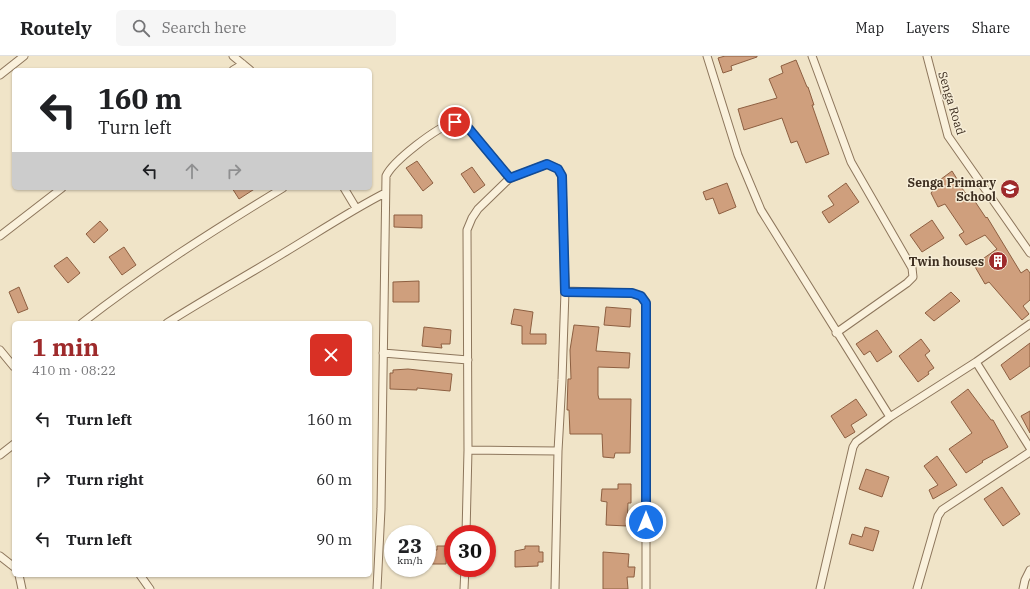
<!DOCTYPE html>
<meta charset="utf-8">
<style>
:root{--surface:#fff;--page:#f6f6f6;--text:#202124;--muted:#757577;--line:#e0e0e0;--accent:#9e2a2b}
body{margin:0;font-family:"IBM Plex Serif",serif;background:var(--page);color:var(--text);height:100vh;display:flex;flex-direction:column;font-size:15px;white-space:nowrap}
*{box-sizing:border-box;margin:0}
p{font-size:13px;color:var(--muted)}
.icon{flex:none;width:22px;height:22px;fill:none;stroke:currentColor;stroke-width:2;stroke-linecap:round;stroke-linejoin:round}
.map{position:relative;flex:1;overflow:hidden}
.sheet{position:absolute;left:12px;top:265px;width:360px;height:256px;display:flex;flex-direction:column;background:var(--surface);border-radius:6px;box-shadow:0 1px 3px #0004}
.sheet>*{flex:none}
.top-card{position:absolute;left:12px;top:12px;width:360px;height:122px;border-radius:6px;box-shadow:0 1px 3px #0004;background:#fff;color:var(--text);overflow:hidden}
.speed{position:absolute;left:384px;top:469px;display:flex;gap:8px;font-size:20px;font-weight:700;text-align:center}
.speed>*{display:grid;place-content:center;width:52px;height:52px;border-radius:50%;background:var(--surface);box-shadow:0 1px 3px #0004;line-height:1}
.speed small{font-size:10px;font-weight:400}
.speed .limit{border:6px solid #d22;background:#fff;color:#111}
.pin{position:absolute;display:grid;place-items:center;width:34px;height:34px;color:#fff;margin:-17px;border:2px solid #fff;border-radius:50%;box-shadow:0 1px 4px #0007}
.me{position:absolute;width:44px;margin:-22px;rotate:0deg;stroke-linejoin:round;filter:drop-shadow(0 0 3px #0008)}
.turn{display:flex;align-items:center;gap:14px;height:84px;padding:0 20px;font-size:18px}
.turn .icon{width:52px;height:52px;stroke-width:2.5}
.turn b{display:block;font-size:28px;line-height:34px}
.lanes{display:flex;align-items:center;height:38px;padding:0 20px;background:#0003;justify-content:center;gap:20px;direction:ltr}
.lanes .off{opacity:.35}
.round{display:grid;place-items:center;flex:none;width:42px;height:42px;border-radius:6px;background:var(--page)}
.overview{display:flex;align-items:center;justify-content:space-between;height:68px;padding:0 20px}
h1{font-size:24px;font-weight:700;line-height:30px;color:var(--accent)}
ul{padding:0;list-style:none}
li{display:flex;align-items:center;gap:12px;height:60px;padding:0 20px}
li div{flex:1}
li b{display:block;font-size:15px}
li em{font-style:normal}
header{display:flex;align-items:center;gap:24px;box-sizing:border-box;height:56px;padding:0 20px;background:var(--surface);border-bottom:1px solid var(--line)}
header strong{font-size:19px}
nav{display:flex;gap:22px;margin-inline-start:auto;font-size:14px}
.search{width:280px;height:36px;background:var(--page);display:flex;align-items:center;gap:10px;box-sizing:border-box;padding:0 14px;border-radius:6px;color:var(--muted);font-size:15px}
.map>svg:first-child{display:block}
.building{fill:#cf9f7d;stroke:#8d5f41}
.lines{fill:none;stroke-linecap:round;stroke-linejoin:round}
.minor-casing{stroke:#8d765c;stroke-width:9}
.minor{stroke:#faf1dc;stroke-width:7}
.route-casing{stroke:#114b97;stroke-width:10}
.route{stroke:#1a73e8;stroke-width:7}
.labels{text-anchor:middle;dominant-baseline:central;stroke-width:3;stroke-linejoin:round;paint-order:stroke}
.street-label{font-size:12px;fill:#3d2e20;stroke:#f7eed8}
.poi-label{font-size:12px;font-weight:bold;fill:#3d2e20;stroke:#f7eed8;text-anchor:end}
</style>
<header>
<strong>Routely</strong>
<div class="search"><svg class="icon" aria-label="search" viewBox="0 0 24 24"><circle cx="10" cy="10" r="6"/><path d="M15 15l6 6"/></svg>Search here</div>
<nav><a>Map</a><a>Layers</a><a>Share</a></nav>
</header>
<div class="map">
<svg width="1030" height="533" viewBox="0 0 1030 533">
<rect width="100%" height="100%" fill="#f0e4c8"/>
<!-- building -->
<path class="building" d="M725,0H757V1L731,10L732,14L723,17L718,2Z
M796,4L807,31H808L814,49H812L829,98L806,107L797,85L791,87L782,62L744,74L738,53L777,42L769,23L783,17L781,10Z
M417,105L433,127L423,135L406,112Z
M472,111L485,129L474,137L461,118Z
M952,115L957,123L956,124L967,139L970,138L986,162L987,161L1021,217L1027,213L1030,217V244L1023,250L1029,258L1022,264L989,226L985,228L974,209L997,193L985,179L966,189L959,179L964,176L945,148L938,151L931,137L935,132L933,129Z
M727,127L736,151L719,158L713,142L706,144L703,136Z
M846,127L859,146L829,167L822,156L834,149L828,140Z
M232,132H256L239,143Z
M394,159H422V172L394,171Z
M932,164L944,182L922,196L910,179Z
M100,165L108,174L94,187L86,178Z
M124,191L136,209L122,219L109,201Z
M67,201L80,217L68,227L54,210Z
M419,225V246H393V226Z
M19,231L28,253L18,257L9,236Z
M951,236L960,245L934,265L925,257Z
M606,251L631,253L630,271L604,269Z
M514,253L533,256L530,278H546V288H522V270L511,268Z
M574,269L599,271L596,295L630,297L629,312L598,311V339L599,343H631L630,397H615L614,402L603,401L602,378H570L569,354H567L568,323H571L570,294Z
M424,271L451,274L450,288H441L442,292L422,290Z
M877,274L892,296L877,306L870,295L864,299L856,288Z
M921,283L930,295L925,299L934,312L928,316L929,318L918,326L899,300Z
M1030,287V310L1010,324L1001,309Z
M408,313L452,318L450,335L417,332V334L390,333V317H393V314Z
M968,333L991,364H993L1008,391L982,405L983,406L966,417L949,393L972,377L951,346Z
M856,343L867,359L851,369L855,376L845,382L831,360Z
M1030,355V377L1021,360Z
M937,400L957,429L933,443L929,434L938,429L924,410Z
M866,413L889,421L882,441L859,433Z
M618,428H631V447H628L627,470L606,469L607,446L601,445L602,433H618Z
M1002,431L1020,458L1003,470L984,443Z
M865,471L879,475L873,495L849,488L852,478L862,481Z
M437,490H447L446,508H427V494H437Z
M525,490H539V496H543V506H538V510L515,511V495L525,493Z
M603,496L629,498L628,511H635L634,521H627L628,533H603Z"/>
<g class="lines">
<!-- minor casing -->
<g class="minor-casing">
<path id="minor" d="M233,0L250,14
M707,0L738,99L761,154L890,361
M812,0L851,106L912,212L913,221L907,227L836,277
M927,0L948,80L1030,197
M233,14L243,8
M0,19L24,0
M344,132L356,152
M0,180L62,132
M565,235L631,237L641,240L646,247V533
M82,267C146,217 214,174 283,132
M167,267C205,243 244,221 282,198C317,177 350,155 385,137
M0,294L14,311
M383,297L468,304
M976,306L1030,392
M468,394L558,395
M0,399L14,388
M466,478L468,394L467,174L472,162L478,153L510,122L547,108L558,113L562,120L565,235L562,324L558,395L555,533
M0,500L14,511
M19,519L22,533
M140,519L150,533
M377,533L381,453L386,120C393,105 437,71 453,67C457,66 461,68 465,68L510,122
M464,533L465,512
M820,533L853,391L856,386L890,361L976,306L1030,268
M917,533L938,460L942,454L1030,396
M1023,533L1025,524L1030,514"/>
</g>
<!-- minor -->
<use href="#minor" class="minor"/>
</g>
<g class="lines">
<!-- route casing -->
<g class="route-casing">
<path id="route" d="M455,66L465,68L510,122L547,108L558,113L562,120L565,236L632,237L641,240L646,247V466"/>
</g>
<!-- route -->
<use href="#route" class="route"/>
</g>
<!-- icons -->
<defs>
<g id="school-disc" transform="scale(1)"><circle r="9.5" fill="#9e2a2b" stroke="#f7eed8"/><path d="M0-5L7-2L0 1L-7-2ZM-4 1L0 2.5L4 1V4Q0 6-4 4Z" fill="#fff"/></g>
<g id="building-disc" transform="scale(1)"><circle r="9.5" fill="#9e2a2b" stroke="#f7eed8"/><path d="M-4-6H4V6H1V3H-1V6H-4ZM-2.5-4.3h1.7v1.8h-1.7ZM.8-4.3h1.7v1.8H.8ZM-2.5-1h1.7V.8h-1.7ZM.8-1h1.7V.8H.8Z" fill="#fff"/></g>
</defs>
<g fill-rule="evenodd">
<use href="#school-disc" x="1010" y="133"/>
<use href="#building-disc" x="998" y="205"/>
</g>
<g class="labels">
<!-- street labels -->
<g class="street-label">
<text transform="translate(952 47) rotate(73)">Senga Road</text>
</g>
<!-- poi labels -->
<g class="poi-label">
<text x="996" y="126">Senga Primary<tspan x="996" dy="14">School</tspan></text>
<text x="984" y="205">Twin houses</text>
</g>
</g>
</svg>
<div class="speed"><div>23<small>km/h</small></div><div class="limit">30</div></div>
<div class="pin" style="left:455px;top:66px;background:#d93025"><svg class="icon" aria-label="arrive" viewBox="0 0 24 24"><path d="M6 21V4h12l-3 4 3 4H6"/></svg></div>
<svg class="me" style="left:646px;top:466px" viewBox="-20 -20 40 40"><circle r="17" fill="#1a73e8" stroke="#fff" stroke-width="3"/><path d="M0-11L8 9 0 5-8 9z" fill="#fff"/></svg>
<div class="top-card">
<div class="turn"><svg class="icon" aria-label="left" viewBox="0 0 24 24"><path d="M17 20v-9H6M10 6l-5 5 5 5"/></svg><div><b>160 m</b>Turn left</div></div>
<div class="lanes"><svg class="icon" aria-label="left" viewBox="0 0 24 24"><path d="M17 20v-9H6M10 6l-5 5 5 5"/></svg><svg class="icon off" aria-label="ahead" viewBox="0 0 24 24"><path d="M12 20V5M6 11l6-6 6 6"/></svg><svg class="icon off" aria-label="right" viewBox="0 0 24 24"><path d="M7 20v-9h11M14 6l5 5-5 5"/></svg></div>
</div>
<section class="sheet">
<div class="overview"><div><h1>1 min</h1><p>410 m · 08:22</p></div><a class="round" style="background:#d93025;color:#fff"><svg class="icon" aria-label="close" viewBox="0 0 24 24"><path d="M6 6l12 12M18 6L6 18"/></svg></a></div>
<ul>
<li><svg class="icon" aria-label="left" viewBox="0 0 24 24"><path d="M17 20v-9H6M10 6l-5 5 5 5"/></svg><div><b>Turn left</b></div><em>160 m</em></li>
<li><svg class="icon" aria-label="right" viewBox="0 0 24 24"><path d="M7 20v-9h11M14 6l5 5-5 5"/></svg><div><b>Turn right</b></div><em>60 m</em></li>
<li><svg class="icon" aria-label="left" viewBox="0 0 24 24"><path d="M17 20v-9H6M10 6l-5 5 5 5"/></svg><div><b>Turn left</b></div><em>90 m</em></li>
</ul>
</section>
</div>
